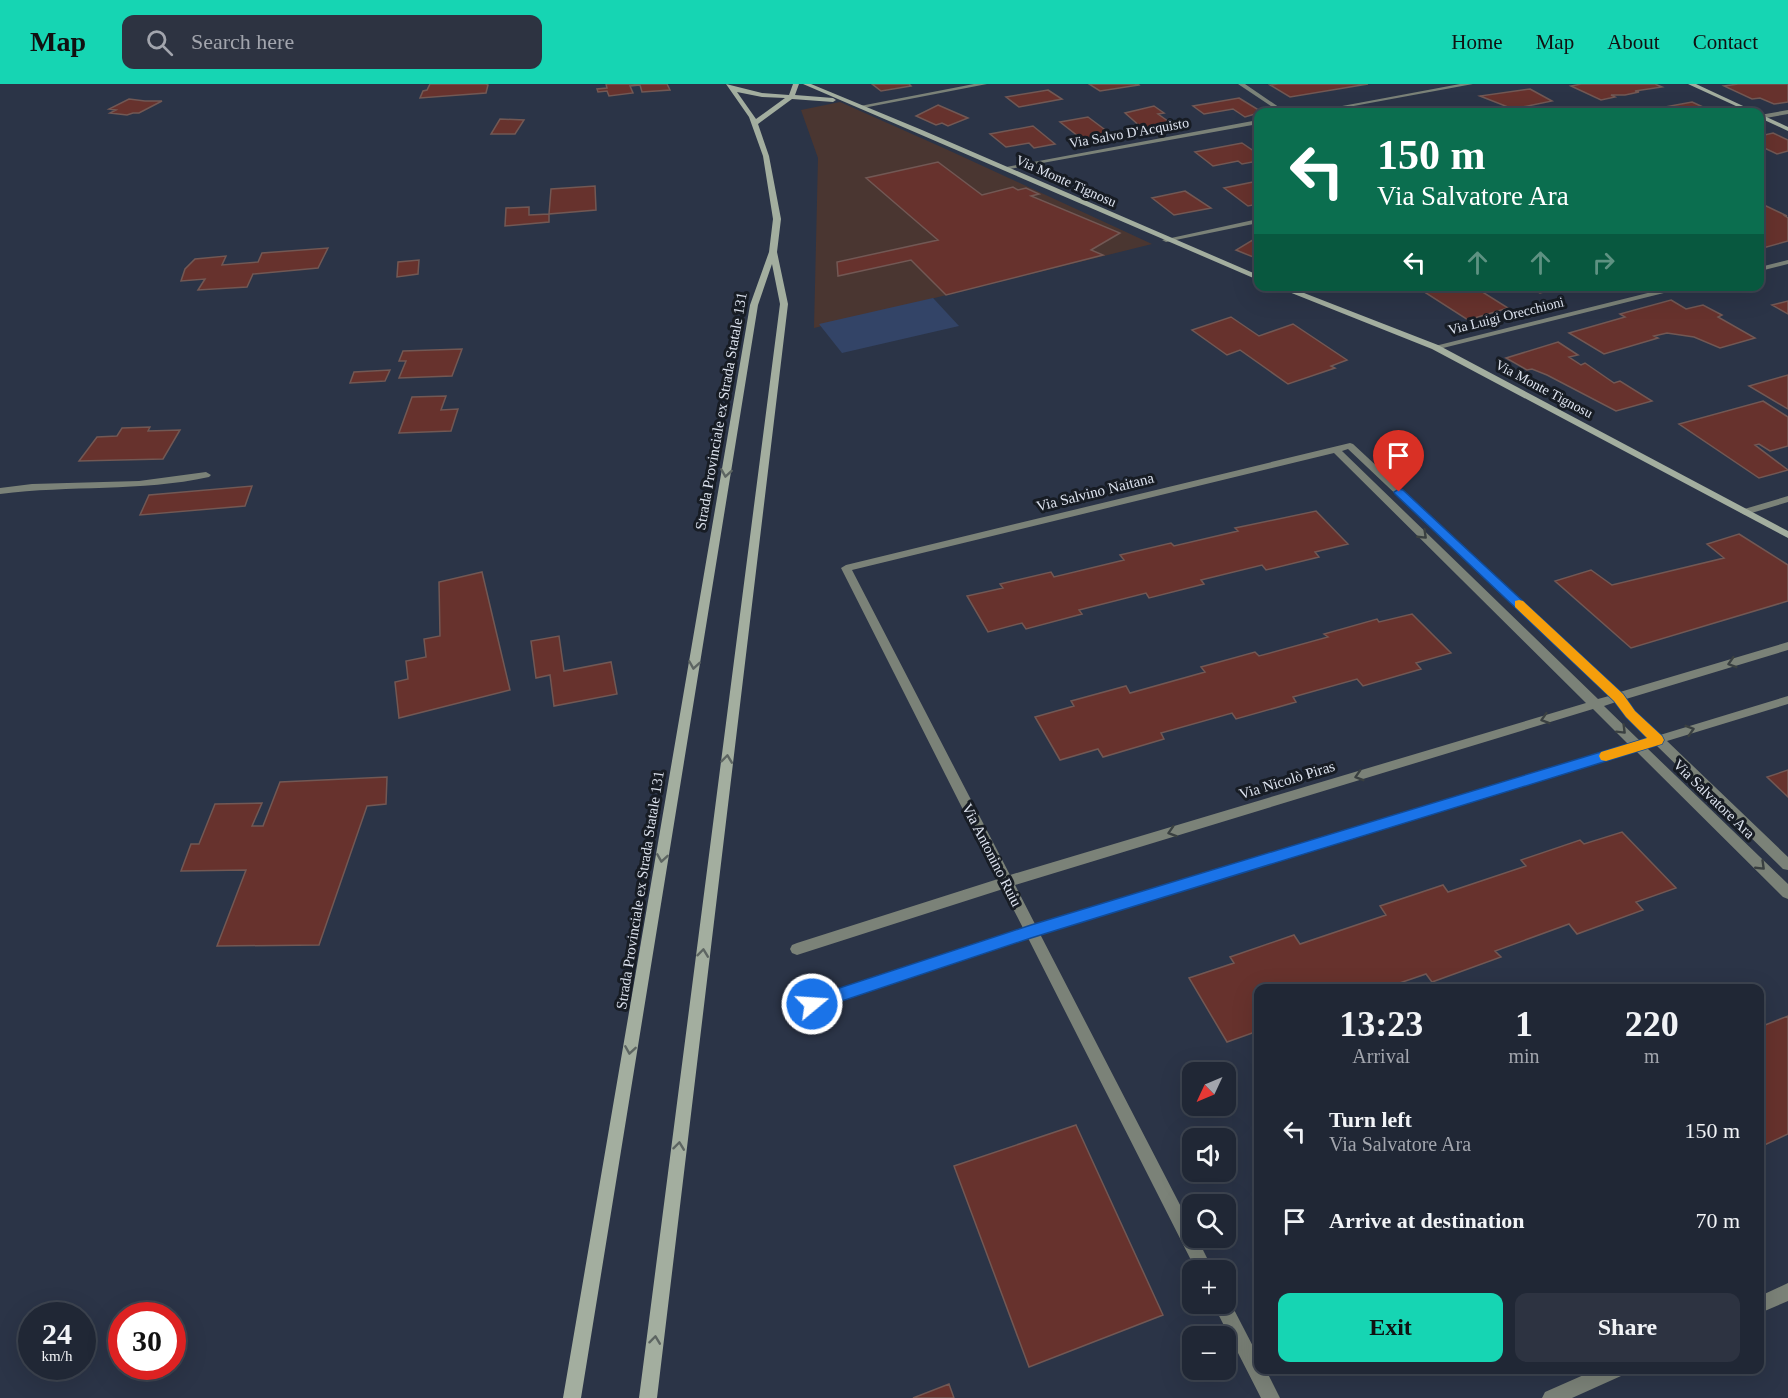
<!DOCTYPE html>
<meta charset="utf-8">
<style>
:root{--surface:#202735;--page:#2d3341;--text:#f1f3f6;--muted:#a2a5ad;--line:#3d4450;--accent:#16d5b3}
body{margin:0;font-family:"Times New Roman",serif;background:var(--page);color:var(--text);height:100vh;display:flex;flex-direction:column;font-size:22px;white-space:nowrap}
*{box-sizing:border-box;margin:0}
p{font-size:20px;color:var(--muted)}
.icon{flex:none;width:33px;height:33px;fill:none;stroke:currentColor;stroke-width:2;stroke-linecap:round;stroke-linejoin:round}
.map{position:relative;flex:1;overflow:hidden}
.sheet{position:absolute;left:1254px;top:900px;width:510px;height:390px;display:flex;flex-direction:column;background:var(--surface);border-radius:12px;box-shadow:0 6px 24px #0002,0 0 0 2px var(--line)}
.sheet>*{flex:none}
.top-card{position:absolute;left:1254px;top:24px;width:510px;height:183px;border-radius:12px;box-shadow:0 6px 24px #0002,0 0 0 2px var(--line);background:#0b6e4f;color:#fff;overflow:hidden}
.needle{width:39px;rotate:226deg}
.fabs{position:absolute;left:1182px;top:978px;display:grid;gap:12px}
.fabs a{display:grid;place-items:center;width:54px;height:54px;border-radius:12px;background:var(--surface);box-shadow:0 6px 24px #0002,0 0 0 2px var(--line);font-size:30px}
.speed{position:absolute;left:18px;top:1218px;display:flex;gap:12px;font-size:30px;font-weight:700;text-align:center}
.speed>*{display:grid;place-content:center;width:78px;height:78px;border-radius:50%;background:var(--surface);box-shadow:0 6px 24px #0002,0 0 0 2px var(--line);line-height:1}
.speed small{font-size:15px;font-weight:400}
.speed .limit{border:9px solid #d22;background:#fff;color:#111}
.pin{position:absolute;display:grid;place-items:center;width:51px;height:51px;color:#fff;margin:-62px -26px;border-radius:50% 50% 50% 0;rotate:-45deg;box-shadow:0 0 6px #0007}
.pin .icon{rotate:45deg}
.me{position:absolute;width:66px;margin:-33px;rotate:72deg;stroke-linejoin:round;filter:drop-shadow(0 0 4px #0008)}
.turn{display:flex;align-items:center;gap:21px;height:126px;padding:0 24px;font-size:27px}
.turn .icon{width:78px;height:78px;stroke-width:2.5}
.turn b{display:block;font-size:42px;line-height:51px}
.lanes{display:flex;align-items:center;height:57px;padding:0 24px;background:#0003;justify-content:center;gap:30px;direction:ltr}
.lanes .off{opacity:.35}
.eta{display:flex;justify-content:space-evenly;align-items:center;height:102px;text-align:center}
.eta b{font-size:36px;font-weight:700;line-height:42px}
.action{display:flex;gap:12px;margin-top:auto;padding:12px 24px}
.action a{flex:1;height:69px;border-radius:12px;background:var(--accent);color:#111;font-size:24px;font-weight:700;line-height:69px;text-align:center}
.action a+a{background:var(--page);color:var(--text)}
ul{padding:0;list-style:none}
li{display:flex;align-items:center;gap:18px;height:90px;padding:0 24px}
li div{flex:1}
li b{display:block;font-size:22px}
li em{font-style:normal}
header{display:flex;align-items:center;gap:36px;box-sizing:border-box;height:84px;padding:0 30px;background:var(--accent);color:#111}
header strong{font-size:28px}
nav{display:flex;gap:33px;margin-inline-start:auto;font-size:21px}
.search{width:420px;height:54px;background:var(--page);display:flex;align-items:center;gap:15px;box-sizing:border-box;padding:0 21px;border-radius:12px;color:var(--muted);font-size:22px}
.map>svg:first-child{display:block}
.industrial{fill:#4a3631}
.green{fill:#334467}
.building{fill:#67322d;stroke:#725854;stroke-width:1.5}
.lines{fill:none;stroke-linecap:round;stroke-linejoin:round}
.street{fill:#7b8278;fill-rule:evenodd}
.secondary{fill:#a3ae9f;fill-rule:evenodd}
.oneway{stroke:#5d6562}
.oneway2{stroke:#3a4041}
.route{fill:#1a73e8;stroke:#114b97;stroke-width:1.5}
.slow{fill:#f59e0b}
.labels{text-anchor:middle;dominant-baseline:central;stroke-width:6;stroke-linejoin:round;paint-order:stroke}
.far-street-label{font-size:14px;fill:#dee4f0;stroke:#171c24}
.street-label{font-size:15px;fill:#dee4f0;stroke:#171c24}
</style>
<header>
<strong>Map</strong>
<div class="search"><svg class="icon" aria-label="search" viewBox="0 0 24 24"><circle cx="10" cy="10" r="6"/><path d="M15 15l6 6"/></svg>Search here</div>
<nav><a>Home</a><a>Map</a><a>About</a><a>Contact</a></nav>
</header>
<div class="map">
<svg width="1788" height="1314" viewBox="0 0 1788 1314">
<rect width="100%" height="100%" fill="#2b3447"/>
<!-- industrial -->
<path class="industrial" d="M840,18L948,66L1152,160L814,244L818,74L801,26Z"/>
<!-- green -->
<path class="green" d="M933,214L959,242L842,269L819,240Z"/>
<!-- building -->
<path class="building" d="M430,0H486L488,1L486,9L420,14L423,7L427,6Z
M606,0H667L670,6L642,8L640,1L630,2L633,9L609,12L607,7L598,8L597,5L607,4Z
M872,0H909L911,2L881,7Z
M1089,0H1138L1139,1L1100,7Z
M1278,0H1368L1290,13L1270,1Z
M1581,0H1655L1662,3L1635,7L1639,8L1625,11H1611L1615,13L1601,16L1571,2Z
M1738,0H1788V18L1774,20L1760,14L1752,15L1724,2Z
M1530,5L1552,17L1513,25L1480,12Z
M1048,6L1062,15L1019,23L1006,13Z
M1239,14L1262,28L1245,33L1233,25L1204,30L1193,22Z
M129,15L145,17H162L139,29H133L127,31L110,29L116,26L109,25Z
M1692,18L1714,28H1638Z
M938,21L968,34L948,42L942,39L936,41L916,32Z
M1154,22L1164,29L1158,30L1172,40L1142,44L1125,29Z
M1088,33L1112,51L1083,56L1060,38Z
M500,35L524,36L515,50H491Z
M1033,42L1055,60L1034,64L1029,59L1006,63L990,50Z
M1773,49L1788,56V67L1777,70L1760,62V52Z
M1242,59L1258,70V77L1242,80L1238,77L1213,82L1195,68Z
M938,78L982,111L1013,103L1018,106L1026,104L1039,110L1031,112L1120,149L1091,166L1103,171L946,211L911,176L838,192L837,178L938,156L866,94Z
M1258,97V120L1248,122L1224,104Z
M595,102L596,126L549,130V138L505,142L506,124L529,123V131L549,130L551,105Z
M1185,107L1211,124L1174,131L1152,114Z
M1764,121L1787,132H1785L1788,134V157L1763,164L1760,162V134L1762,133L1760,132V122Z
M1256,154H1258V175L1236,166Z
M328,164L318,184L253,190L247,203L198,206L205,195L181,197L185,185L195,175L226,172L222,181L258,178L262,169Z
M419,176L418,190L397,193L398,178Z
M1415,202H1473L1508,224L1468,236Z
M1525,202H1567L1540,209Z
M1671,216L1686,225L1703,221L1722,231L1718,233L1755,254L1720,264L1694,253L1667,249L1654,252L1658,254L1604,270L1569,249L1625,233L1620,230Z
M1788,217V230L1772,221Z
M1231,233L1259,252L1293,240L1347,276L1331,282L1335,284L1288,300L1240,266L1227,271L1192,246Z
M1558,258L1578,271L1569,273L1581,281L1585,279L1614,299L1620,297L1652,317L1616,327L1547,291L1532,285L1527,286L1506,274Z
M462,265L452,292L399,294L406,277H399L403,267Z
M390,286L385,297L350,299L354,288Z
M1788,291V325L1749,302Z
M446,312L441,326L458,325L451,347L399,349L412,313Z
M1763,317L1788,333V362L1770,367L1759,360L1755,361L1788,386L1759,394L1679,340Z
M150,343L148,347L180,346L163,375L79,377L97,353L117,352L122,344Z
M252,402L245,422L140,431L149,411Z
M1316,427L1348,460L1315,468L1319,473L1266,486L1262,481L1201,496L1204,500L1149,514L1146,509L1079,526L1082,530L1026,545L1022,539L988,548L967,512L1003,504L1000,500L1051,488L1054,493L1124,476L1120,471L1171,459L1174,462L1238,447L1235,444Z
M1739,450L1788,481V517L1631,564L1555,497L1591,486L1612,501L1724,474L1707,460Z
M482,488L510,606L399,634L395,598L408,595L406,577L426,573L424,555L440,552L439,498Z
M1412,530L1451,569L1416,579L1421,585L1363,602L1357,595L1293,613L1296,618L1236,635L1232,629L1161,649L1164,655L1103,673L1098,665L1060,676L1035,633L1074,622L1071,617L1126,602L1130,609L1205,588L1201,583L1255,568L1259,572L1328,553L1324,550L1377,535L1379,538Z
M559,552L564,587L611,578L617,610L554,622L550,591L536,594L531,557Z
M1788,686V713L1767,693Z
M387,693L386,720L367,722L319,861L217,862L246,786L181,787L191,760H199L215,720L262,719L252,742H263L280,698Z
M1622,748L1676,804L1636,818L1643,826L1577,850L1569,840L1495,867L1501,873L1432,898L1426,890L1385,904H1258V947L1227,958L1189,894L1234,879L1230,873L1294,851L1300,860L1386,831L1380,822L1443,801L1448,808L1526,782L1521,776L1580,756L1584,760Z
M1788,932V1050L1760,1063V943Z
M1076,1041L1163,1231L1029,1283L954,1082Z
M949,1300L954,1314H913Z"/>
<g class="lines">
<!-- street -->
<path class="street" d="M974,0H987L863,24L860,22Z
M1238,0H1245L1286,28H1280Z
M1460,0H1473L1321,28H1310Z
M1788,26V30L1760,35V31Z
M1258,36V40L1004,86L1001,84Z
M1258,135V139L1166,158L1162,156Z
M1788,176V180L1760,187V183Z
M1676,202H1692L1435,266L1431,263Z
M1350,359L1353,360L1620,608L1788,558V566L1626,615L1635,627L1660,651L1788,612V620L1667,657L1788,773V786L1783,785L1656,661L1647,664L1788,800V815L1783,813L1636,667L1040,850L1192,1144V1154H1197L1213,1186H1196L1028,854L812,927L807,925L805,920L807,915L812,913L1023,844L1003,805L797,871L792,869L790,865L792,861L797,859L998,795L841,484L846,481ZM1348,365L1609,612L1598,615L1342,367ZM1334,369L1586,619L1010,791L852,486ZM1616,618L1627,633L1648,654L1640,657L1604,622ZM1593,625L1628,660L1035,840L1015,801Z
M206,388L211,391L209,393C141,408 70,401 0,410V404L32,400L139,397Z
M1788,412V418L1745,431L1740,428L1741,426Z
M1788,1199V1217L1760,1229V1212Z
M1226,1213L1228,1214L1258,1272V1286H1266L1280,1314H1261L1213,1220H1226Z
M1595,1286H1624L1621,1292L1572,1314H1542L1545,1308Z"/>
<!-- secondary -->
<path class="secondary" d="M726,0L762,9L789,11L793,0H799L795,11L833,14L836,16L833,18L792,15L758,40L769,72L781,135L777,168L788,220L657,1314H639L780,220L772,180L758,221L581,1314H563L750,221L769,168L773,135L763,72L749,33ZM737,8L762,13L785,14L756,35Z
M803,0H811L922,46L1258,191V196Z
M1688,0H1696L1756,28H1749Z
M1760,30L1788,43V47L1760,34Z
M1274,202H1286L1438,261L1788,447V454L1432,265Z"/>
</g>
<!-- one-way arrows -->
<defs><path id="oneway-chevron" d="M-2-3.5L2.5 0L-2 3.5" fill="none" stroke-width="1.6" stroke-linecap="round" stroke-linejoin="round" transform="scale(1.5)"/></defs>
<g class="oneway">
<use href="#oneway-chevron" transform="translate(726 389) rotate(99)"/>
<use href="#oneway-chevron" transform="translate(694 581) rotate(99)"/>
<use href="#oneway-chevron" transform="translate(727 675) rotate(-83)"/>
<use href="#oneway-chevron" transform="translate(662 774) rotate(99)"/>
<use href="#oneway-chevron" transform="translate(703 869) rotate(-83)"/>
<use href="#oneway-chevron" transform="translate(630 966) rotate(99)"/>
<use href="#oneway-chevron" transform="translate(679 1062) rotate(-83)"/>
<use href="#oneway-chevron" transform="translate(655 1256) rotate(-83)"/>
</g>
<g class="oneway2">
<use href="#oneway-chevron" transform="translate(1423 451) rotate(44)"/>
<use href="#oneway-chevron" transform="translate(1732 579) rotate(163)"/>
<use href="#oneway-chevron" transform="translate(1545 635) rotate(163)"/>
<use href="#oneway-chevron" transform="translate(1622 646) rotate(45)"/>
<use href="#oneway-chevron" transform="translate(1690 646) rotate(-17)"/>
<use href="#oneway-chevron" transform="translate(1359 692) rotate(163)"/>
<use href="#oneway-chevron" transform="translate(1172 748) rotate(163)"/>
<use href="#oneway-chevron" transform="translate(1761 782) rotate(44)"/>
</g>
<!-- route -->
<path class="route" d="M1399,405L1403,406L1623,610L1635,627L1662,652L1664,656L1662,660L1031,854L812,927L806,925L804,920L806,915L1031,841L1647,654L1626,633L1614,617L1395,410L1394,408Z"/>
<!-- slow -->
<path class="slow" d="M1519,516L1523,517L1623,610L1635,627L1662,652L1664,656L1662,660L1606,677L1601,676L1599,672L1601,668L1647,654L1626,633L1614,617L1515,523V517Z"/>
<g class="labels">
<!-- far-street labels -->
<g class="far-street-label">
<text transform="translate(1129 49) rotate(-10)">Via Salvo D'Acquisto</text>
<text transform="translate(1066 97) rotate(24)">Via Monte Tignosu</text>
<text transform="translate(1506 232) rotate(-14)">Via Luigi Orecchioni</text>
<text transform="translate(1544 305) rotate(28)">Via Monte Tignosu</text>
</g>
<!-- street labels -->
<g class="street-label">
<text transform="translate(721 327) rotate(-80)">Strada Provinciale ex Strada Statale 131</text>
<text transform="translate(1095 408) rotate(-14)">Via Salvino Naitana</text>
<text transform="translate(1287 696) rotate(-17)">Via Nicolò Piras</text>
<text transform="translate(1714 715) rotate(44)">Via Salvatore Ara</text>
<text transform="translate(992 771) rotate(63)">Via Antonino Ruiu</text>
<text transform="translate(640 806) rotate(-81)">Strada Provinciale ex Strada Statale 131</text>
</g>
</g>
</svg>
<div class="fabs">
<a><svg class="needle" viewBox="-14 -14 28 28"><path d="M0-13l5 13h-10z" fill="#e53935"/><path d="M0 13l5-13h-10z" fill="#a2a5ad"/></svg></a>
<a><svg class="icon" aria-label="sound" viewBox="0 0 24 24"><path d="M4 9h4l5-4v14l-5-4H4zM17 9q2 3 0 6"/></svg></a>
<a><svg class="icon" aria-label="search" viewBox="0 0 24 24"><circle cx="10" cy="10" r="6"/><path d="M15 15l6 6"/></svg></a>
<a>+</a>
<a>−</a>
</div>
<div class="speed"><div>24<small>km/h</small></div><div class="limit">30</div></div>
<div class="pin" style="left:1399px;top:408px;background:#d93025"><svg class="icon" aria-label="arrive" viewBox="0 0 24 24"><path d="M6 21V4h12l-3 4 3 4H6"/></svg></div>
<svg class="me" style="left:812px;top:920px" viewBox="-20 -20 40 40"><circle r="17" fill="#1a73e8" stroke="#fff" stroke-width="3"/><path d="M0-11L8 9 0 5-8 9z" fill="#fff"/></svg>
<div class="top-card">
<div class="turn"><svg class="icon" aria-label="left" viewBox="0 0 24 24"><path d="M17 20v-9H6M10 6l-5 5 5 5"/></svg><div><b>150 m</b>Via Salvatore Ara</div></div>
<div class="lanes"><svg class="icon" aria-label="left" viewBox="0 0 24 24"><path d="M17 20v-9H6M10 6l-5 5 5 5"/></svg><svg class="icon off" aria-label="ahead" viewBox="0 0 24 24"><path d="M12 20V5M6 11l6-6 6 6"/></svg><svg class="icon off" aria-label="ahead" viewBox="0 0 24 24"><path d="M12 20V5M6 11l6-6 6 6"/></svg><svg class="icon off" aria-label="right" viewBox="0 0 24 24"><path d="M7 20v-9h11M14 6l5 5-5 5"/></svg></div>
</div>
<section class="sheet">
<div class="eta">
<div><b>13:23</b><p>Arrival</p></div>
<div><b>1</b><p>min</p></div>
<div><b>220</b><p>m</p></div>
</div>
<ul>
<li><svg class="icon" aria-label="left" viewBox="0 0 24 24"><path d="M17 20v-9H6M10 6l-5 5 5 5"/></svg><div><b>Turn left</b><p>Via Salvatore Ara</p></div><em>150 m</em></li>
<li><svg class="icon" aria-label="arrive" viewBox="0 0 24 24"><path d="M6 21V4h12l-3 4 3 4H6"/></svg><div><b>Arrive at destination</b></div><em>70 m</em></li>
</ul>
<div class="action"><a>Exit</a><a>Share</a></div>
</section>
</div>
